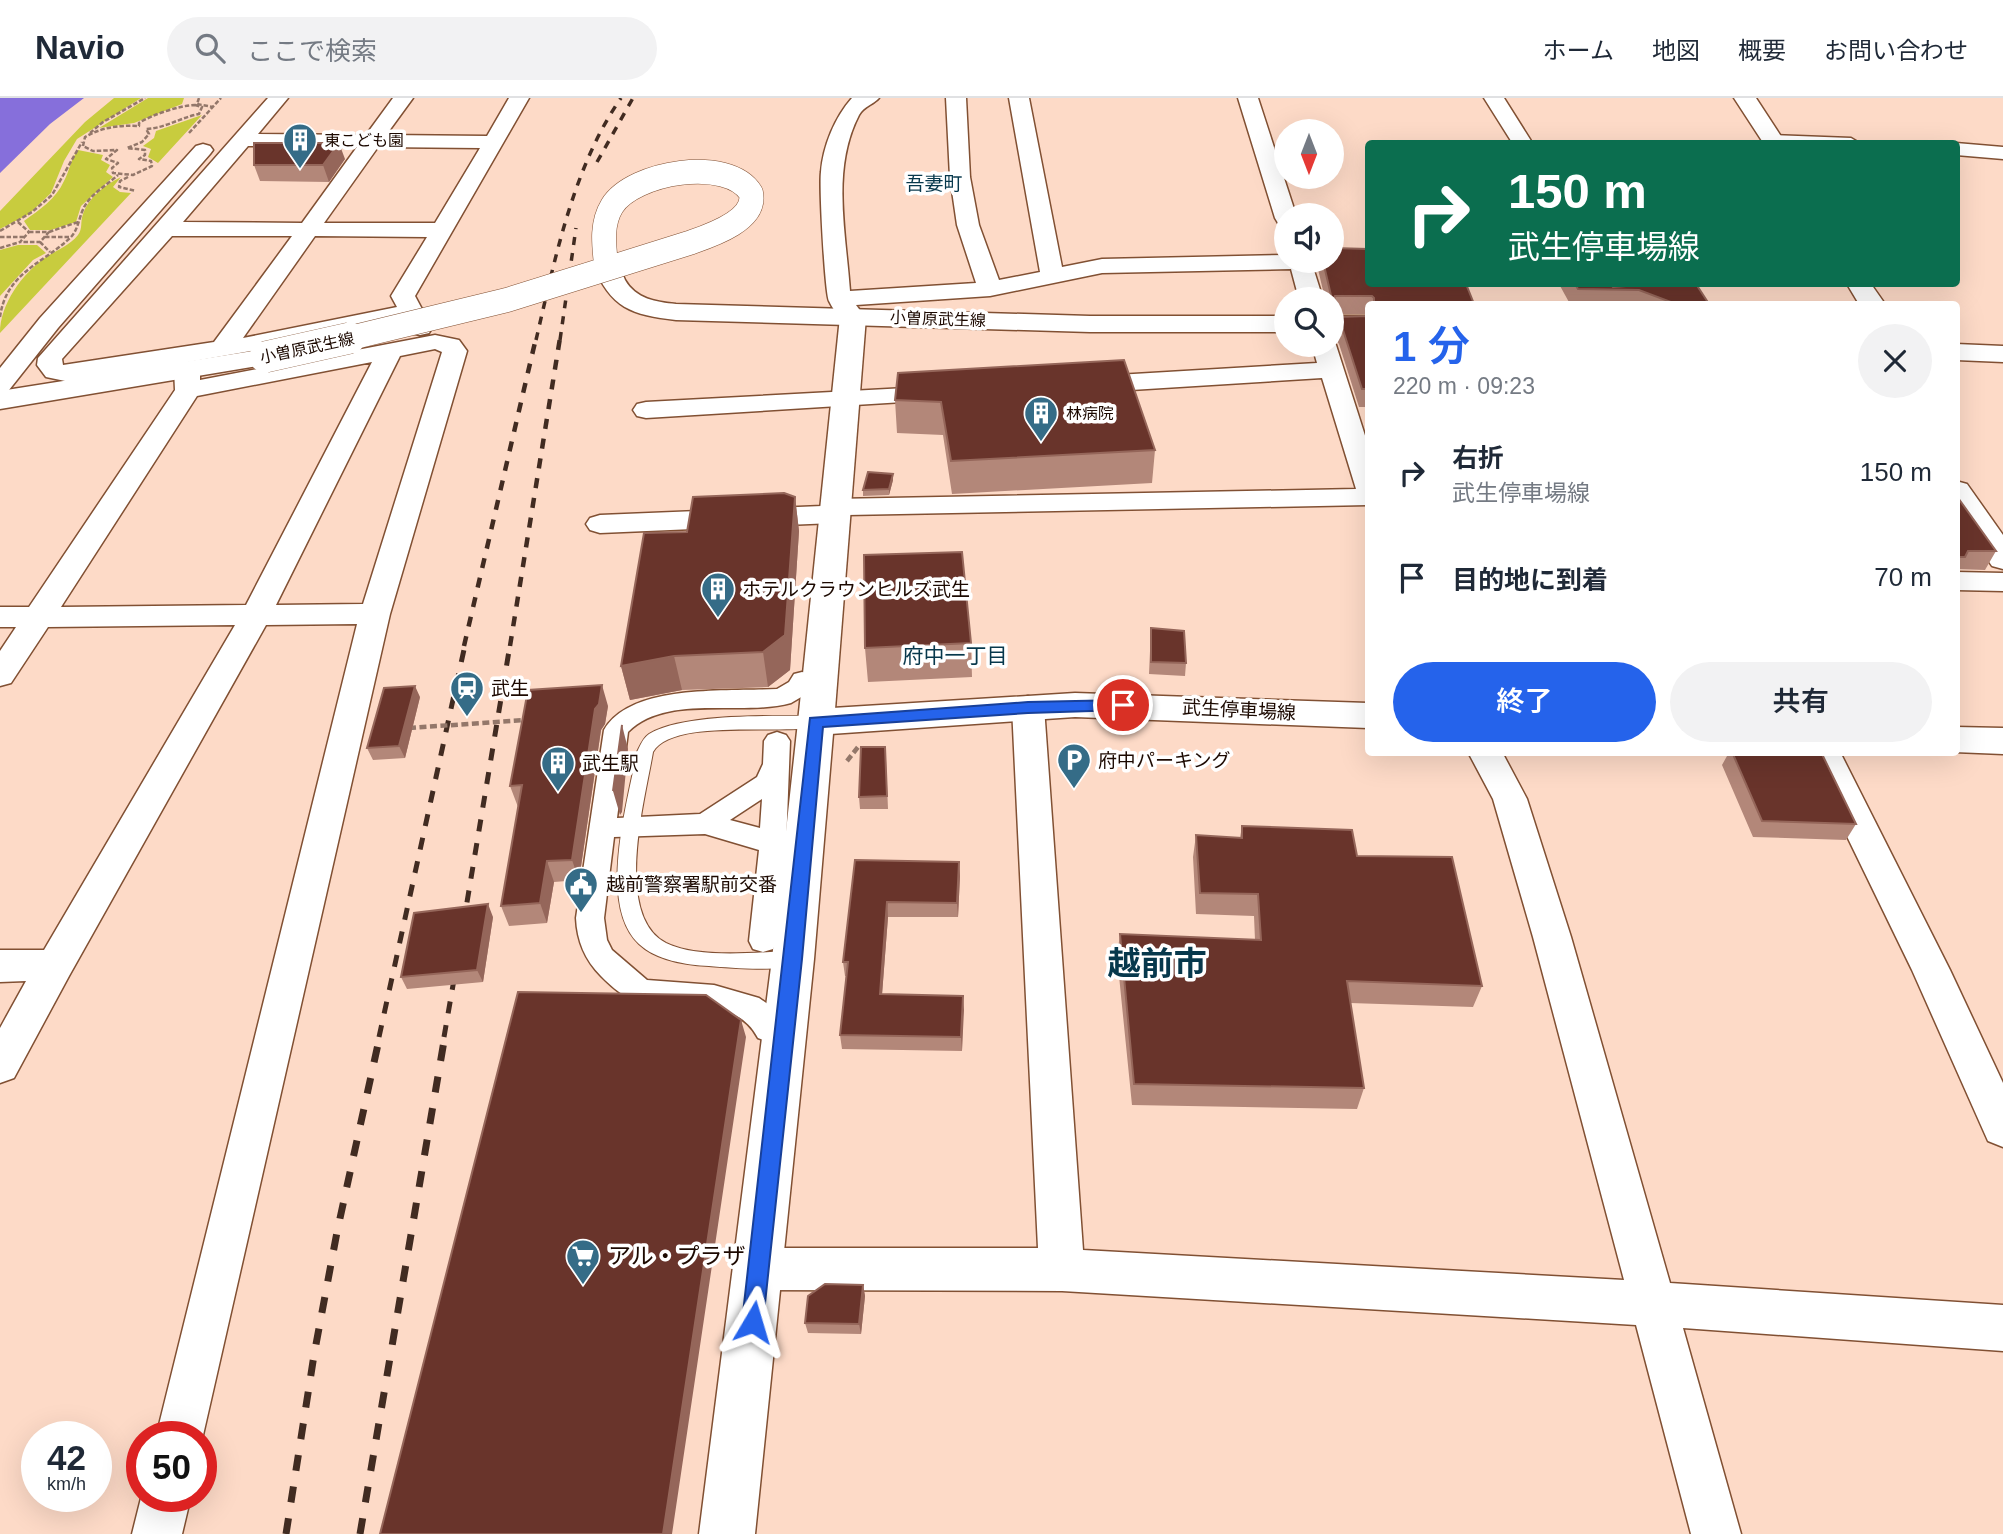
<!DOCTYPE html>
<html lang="ja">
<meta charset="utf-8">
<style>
:root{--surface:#fff;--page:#f2f2f3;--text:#1f2937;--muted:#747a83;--line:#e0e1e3;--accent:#2563eb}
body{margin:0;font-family:Helvetica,"Noto Sans JP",sans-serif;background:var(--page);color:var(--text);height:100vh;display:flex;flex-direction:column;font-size:26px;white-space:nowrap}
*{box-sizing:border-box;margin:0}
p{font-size:23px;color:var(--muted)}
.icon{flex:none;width:38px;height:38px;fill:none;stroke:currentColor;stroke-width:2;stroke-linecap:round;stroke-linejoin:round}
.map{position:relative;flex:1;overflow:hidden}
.sheet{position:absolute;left:1365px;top:203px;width:595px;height:455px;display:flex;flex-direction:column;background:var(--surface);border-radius:7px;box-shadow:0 7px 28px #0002}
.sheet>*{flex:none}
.hud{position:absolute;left:1365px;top:42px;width:595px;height:147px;border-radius:7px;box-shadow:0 7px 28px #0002;background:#0b6e4f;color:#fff;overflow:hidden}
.needle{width:46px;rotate:180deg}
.controls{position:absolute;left:1274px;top:21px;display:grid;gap:14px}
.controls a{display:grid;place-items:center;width:70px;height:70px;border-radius:50%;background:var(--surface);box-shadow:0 7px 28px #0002;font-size:35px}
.speed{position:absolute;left:21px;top:1323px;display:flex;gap:14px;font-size:35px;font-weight:700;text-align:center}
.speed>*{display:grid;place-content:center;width:91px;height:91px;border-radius:50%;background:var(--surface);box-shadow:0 7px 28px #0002;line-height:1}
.speed small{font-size:18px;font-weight:400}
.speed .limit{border:10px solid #d22;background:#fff;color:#111}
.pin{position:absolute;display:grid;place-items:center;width:60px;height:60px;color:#fff;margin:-30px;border:4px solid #fff;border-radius:50%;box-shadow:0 2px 7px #0007}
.me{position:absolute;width:77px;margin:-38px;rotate:7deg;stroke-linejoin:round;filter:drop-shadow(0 0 5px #0008)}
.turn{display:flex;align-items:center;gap:24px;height:147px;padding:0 28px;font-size:32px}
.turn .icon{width:91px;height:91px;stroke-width:2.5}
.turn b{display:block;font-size:49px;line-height:60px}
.round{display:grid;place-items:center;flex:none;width:74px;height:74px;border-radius:37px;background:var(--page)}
.head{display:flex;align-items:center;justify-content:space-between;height:119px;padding:0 28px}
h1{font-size:42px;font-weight:600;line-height:52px;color:var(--accent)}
.primary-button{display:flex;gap:14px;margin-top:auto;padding:14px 28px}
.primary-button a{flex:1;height:80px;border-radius:42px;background:var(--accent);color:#fff;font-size:28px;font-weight:600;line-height:80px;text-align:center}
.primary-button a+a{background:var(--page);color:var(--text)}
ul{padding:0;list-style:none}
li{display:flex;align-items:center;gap:21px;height:105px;padding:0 28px}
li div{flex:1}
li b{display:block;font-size:26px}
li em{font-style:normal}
header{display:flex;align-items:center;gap:42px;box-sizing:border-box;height:98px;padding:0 35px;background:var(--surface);border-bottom:2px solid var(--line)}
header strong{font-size:33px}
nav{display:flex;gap:38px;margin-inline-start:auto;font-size:24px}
.search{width:490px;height:63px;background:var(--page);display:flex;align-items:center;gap:18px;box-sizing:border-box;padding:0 24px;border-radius:38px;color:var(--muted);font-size:26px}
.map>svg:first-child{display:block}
.green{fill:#c8cc3e}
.water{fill:#866fdb}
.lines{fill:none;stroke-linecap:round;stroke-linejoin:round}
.service-casing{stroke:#815033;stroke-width:2}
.pedestrian-casing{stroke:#815033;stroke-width:3}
.minor-casing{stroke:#815033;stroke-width:3}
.tertiary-casing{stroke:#815033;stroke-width:3}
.secondary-casing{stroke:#815033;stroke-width:3}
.primary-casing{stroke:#815033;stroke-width:3}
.path-far1{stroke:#93776a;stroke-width:2.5;stroke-dasharray:4.5 2;stroke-linecap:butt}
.path{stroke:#93776a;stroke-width:4.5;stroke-dasharray:7 3.5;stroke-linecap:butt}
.service{fill:#fff;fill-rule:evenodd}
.pedestrian{fill:#fff;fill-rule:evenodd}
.minor{fill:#fff;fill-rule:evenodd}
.tertiary{fill:#fff;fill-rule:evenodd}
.secondary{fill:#fff;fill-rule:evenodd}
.primary{fill:#fff;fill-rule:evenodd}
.rail-far3{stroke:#412b21;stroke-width:3.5;stroke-dasharray:8 8;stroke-linecap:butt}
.rail-far2{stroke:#412b21;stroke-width:4.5;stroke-dasharray:10 10;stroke-linecap:butt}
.rail-far1{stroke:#412b21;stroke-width:5;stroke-dasharray:12 12;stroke-linecap:butt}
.rail{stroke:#412b21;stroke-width:7;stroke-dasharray:16 16;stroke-linecap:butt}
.secondary-bridge-far1-casing{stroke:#815033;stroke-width:25;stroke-linecap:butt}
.secondary-bridge-casing{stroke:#815033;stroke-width:32;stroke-linecap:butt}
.path-bridge{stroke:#93776a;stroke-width:4.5;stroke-dasharray:7 3.5;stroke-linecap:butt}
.secondary-bridge-far1{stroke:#fff;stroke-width:24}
.secondary-bridge{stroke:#fff;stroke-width:31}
.wall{fill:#b38779}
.shaded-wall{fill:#95665a}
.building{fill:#69342b;stroke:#95665a;stroke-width:2}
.route{fill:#2563eb;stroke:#184099;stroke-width:2}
.labels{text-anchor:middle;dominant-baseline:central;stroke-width:7;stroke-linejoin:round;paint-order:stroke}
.far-poi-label{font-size:16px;fill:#1c0901;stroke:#fff;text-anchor:start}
.far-street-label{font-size:16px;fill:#1c0901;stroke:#fff}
.far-quarter-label{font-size:19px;fill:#07384c;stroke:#fff}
.poi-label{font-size:19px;fill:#1c0901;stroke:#fff;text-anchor:start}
.street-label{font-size:19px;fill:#1c0901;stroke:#fff}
.neighbourhood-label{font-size:21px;fill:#07384c;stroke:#fff}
.near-poi-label{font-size:23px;fill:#1c0901;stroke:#fff;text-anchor:start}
.town-label{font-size:33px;font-weight:bold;fill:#07384c;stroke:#fff}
</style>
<header>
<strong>Navio</strong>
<div class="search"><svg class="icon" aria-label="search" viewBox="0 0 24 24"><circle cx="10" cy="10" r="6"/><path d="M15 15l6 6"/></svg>ここで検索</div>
<nav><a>ホーム</a><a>地図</a><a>概要</a><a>お問い合わせ</a></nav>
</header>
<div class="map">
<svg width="2003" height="1436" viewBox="0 0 2003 1436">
<rect width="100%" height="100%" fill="#fddac7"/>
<!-- green -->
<path class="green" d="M114,0H141L77,41L64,63L51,95L29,116L0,131V113L85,24Z
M148,0H184L182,6L134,25L99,30Z
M202,17L158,65L148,59L151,51L143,48L154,40L156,33Z
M78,52L103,57L101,62L110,67L106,74L113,79L81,108L76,124L51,132H30L24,123C39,112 56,101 64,83C70,72 70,62 78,52Z
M121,79L113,89L120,94L131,95L0,235C0,206 22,176 46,159C57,152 69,148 78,137C83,130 80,124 83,116C88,100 106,86 121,79Z
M18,147H37L46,155L33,162L0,198V152Z"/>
<!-- water -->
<path class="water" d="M0,0H84L50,26L0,75Z"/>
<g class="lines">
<!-- service casing -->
<g class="service-casing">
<path id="service" d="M816,618L824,624L822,628C786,638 673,619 653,654C645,702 613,817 666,845C698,861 757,854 793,853L800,856L803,861L800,866C777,874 733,870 709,868C686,867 656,862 639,846C597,807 628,703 637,654C640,648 643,640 649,636C683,615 775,618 816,618Z"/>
</g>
<!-- pedestrian casing -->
<g class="pedestrian-casing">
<path id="pedestrian" d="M802,574L810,576L814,582L808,595L791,605C741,619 667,595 628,634L617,720L700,716L757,679L763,666L764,643L768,637L777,634L786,637L790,643L786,747L777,843L773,851L763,854L753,851L749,843L759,752L705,736L614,739L604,820L607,842L612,852L647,882L714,887L759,900L772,909L784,931L780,940L769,944L758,940C735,896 682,916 641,904C624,900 613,890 601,878C585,862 577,843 576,820L604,632C631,585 728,594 777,591L789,584L794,576ZM762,701L760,730L730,722Z"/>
</g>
<!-- minor casing -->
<g class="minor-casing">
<path id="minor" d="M268,0H288L258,36L366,37L393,0H413L386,37L487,38L509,0H529L415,198L432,230L429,235L420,237L411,235L404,222L296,245L188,264L196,266L200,271V282L435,237L459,242L467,253L390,516L201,1346V1339H156L357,526L266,527L69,878L14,980L0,985V930L26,883L0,884V852H44L235,527L48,529L11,585L0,588V553L16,529H0V509H29L175,292L174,271L183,265L70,284L46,279L37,267L38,260ZM248,48L357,49L302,125L183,124ZM378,49L480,50L435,125H324ZM172,138H292L214,244L63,267L62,261ZM315,138L427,139L391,198L397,209L243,240ZM435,251L442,254L363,506L276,507L400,258ZM372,264L246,507L61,509L197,298Z
M852,0H879C873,7 864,8 859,17C831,71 846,135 850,193L976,185L957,127L950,79L946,0H966L970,79L979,127L999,182L1040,174L1009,0H1029L1062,169L1102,161L1286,157V163H1311L1323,201H1299L1291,171L1102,175L990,198L856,207L865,219L862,224C845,228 836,217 829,203C825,196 819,87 821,74C823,48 835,19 852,0Z
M1238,0H1258L1296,117H1286V127L1278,125L1275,120Z
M1484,0H1504L1533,46H1513Z
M1773,37L1851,40L1861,46H1765L1763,43L1766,39Z
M1956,45L2003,49V61L1956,57V46H1954Z
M203,46L210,48L213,52L210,56L58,230L9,292L0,295V270L40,220L196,48Z
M1332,242L1336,247L1368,347V407L847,417L844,422L834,425L600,435L590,432L586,426L590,420L600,417L822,408L825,403L835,401L1356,391L1322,280L1083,295L1074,292L1070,287L1074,282L1083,279L1317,265L1312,247H1332Z
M943,288L952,291L956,296L952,301L646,320L637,318L633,312L637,306L646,304Z
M1956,474L2003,475V493L1956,492Z
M1028,598L1040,601L1044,609L1083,1152L1624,1182L1533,839L1493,701L1468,654H1502L1527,701L1571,839L1670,1185L2003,1207V1253L1683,1230L1741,1436H1691L1636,1227L1062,1193L759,1192L743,1186L737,1171L743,1156L759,1150H1038L1012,609L1016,601Z
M1806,654H1840L1950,872L2003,985V1049L1988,1043L1912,872Z
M142,1396L191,1398L182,1436H132Z"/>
</g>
<!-- tertiary casing -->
<g class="tertiary-casing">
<path id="tertiary" d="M853,211L862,213L866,219L834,624L829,633L816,637L803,633L798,624L840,219L844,213Z"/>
</g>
<!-- secondary casing -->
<g class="secondary-casing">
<path id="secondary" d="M606,158L615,161C619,167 622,175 625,182C636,201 656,204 676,206L1090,218H1286V234H1090L676,222C632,217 610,210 593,166L597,161Z
M1332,218H1368V234H1332Z
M1956,246L2003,248V264L1956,262Z
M265,251L275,253L279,259L275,265L0,311V293Z
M816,611L829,615L834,624L814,861L755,1436H699L772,861L798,624L803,615Z"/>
</g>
<!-- primary casing -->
<g class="primary-casing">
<path id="primary" d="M1734,0H1756L1786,46H1764Z
M1847,186H1871L1885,206H1859Z
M1956,383L1967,386L2003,437V471L1992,468L1956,416Z
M1075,595L1368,605V630L1075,619L816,637L803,633L798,624L803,615L816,611Z
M1956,629L2003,630V656L1954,654H1956Z"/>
</g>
<!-- path-far1 -->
<path class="path-far1" d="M199,0L197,6L213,9
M195,7L202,9L199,16C179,20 166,30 146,31L149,36L142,44L127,50L145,52V57L139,61L151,63L152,68L133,77L113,75L112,70L118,65L106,61L117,52L93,53L83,48L85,39C102,29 120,27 139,28V25C151,17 181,7 195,7Z
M90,35L103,24L145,0
M189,35L221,0
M128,79L120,83L119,89L136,93
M18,124L29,134
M0,133L32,114L52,97L82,44
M29,134H49L40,144H20Z
M49,134L78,124
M0,139H24
M45,139H71
M40,144L50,154
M0,150L20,144
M0,219C6,175 42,166 70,140C79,132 79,116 86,106C93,95 108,86 118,77"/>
<!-- path -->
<path class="path" d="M847,663L858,649"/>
<!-- service -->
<use href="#service" class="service"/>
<!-- pedestrian -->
<use href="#pedestrian" class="pedestrian"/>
<!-- minor -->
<use href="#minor" class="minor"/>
<!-- tertiary -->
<use href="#tertiary" class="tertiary"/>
<!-- secondary -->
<use href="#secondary" class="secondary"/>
<!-- primary -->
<use href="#primary" class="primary"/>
<!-- rail-far3 -->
<path class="rail-far3" d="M597,64L633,0
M536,242C555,161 573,69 621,0
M560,242L576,130"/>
<!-- rail-far2 -->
<path class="rail-far2" d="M464,548L536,240
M510,548L560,240"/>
<!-- rail-far1 -->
<path class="rail-far1" d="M463,828L510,547
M379,939L465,547
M444,939L456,870"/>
<!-- rail -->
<path class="rail" d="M286,1436L314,1257L337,1134L380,937
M360,1436L445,937"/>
<!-- secondary-bridge-far1 casing -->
<g class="secondary-bridge-far1-casing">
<path id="secondary-bridge-far1" d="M342,242L507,202L689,145C709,138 757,123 751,95C728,58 633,74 612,108C601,126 604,147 606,166"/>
</g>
<!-- secondary-bridge casing -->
<g class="secondary-bridge-casing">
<path id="secondary-bridge" d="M265,259L350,240"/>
</g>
<!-- path-bridge -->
<path class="path-bridge" d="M409,630L526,622"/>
<!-- secondary-bridge-far1 -->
<use href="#secondary-bridge-far1" class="secondary-bridge-far1"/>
<!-- secondary-bridge -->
<use href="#secondary-bridge" class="secondary-bridge"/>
</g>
<!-- wall -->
<path class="wall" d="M345,61L329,84L260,83L254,67Z
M1318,163H1332L1474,206H1368V216H1332V201H1325L1317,167Z
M1559,186H1610L1613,189L1620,188L1618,186H1696L1709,206H1570Z
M1368,218V309H1359L1339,246L1332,237L1336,219Z
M898,275L1155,352L1152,385L952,396L943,337L897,335L895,302Z
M893,376V382L889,397L863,398V392Z
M1956,397L1996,453L1985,472L1957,471L1956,473Z
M795,399L799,433L790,572L768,589L682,592L630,602L621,568L687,434Z
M1151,530L1186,565L1185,578L1149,576Z
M971,545L972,579L868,584L865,550Z
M420,599L405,660L373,662L367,650Z
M608,608L605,626L601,632L579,782L554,784L547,825L509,828L501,808L518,709L510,688Z
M1726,654H1821L1856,726L1846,742L1753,739L1722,667L1727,658Z
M886,662L888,711H860L859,699Z
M1242,728L1357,758L1482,888L1473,909L1350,905L1364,990L1357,1011L1132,1007L1117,858L1120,836L1255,842L1254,818L1196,816L1193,759L1196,737L1240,740Z
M855,762L959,764L960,778L958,819H888L882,896L963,898L962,953L842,951L840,937L846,878H845L843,864Z
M493,819L483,884L407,891L401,879Z
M863,1187L865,1198L861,1236L808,1235L805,1225Z"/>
<!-- shaded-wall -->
<path class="shaded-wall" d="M339,45L345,61L329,84L323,67Z
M893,376V382L889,397V391Z
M795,399L799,433L790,572L768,589L763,554Z
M674,558L682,592L630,602L621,568Z
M602,587L608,608L605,626L601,632L579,782L572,762L595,611Z
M415,588L420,599L405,660L399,648Z
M622,627L628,651L622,714L620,717L613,693Z
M547,763L554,784L547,825L540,805Z
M959,764L960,778L958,819L957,805Z
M887,804L888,819L881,910L880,896Z
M488,806L493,819L483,884L477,872Z
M963,898L964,912L962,953L961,939Z
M741,922L746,939L672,1436H663Z
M863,1187L865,1198L861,1236L859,1226Z"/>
<!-- building -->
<path class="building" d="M254,45H339L323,67H254Z
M1332,150L1368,151V186H1466L1474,206H1374V200L1372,198H1335L1333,206L1323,163H1332Z
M1575,186H1610L1613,189L1639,187V186H1696L1709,206H1676L1639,192L1578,191Z
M1368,218V291H1362L1342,229L1336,219Z
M1124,262L1155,352L951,363L941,304L895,302L898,275Z
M868,374L893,376L889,391L863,392Z
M784,395L795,399L785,537L763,554L674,558L621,568L644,435L687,434L693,399Z
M1956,397L1996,453H1968L1965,459H1956Z
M962,454L971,545L865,550L864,457Z
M1151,530L1184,533L1186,565L1151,564Z
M602,587L599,606L595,611L572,762L547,763L540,805L501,808L522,687L510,688L528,592Z
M415,588L399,648L367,650L384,590Z
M622,627L615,690L613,693Z
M861,649H885L887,698L859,699Z
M1732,654H1821L1856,726L1762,723Z
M1242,728L1352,732L1357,758L1452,759L1482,888L1347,883L1364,990L1134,986L1120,836L1261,842L1258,796L1200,795L1196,737L1242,740Z
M855,762L959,764L957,805L887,804L880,896L963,898L961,939L840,937L848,864H843Z
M488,806L477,872L401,879L414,815Z
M518,894L706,897L741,922L663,1436H380Z
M825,1186L863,1187L859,1226L805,1225L808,1198Z"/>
<!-- route -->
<path class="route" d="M1123,602L1130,607L1123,612L1028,615L823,629L802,861L763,1224L760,1232L753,1235L745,1232L742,1224L810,620L1028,604Z"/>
<!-- icons -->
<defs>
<g id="building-pin" transform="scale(1.75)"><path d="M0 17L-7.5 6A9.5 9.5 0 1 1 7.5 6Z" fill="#356c87" stroke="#fff"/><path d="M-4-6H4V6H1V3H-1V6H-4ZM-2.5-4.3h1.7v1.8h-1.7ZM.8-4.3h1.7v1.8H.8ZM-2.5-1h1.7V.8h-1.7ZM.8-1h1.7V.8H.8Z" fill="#fff"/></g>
<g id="station-pin" transform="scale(1.75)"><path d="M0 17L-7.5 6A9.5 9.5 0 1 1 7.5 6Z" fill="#356c87" stroke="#fff"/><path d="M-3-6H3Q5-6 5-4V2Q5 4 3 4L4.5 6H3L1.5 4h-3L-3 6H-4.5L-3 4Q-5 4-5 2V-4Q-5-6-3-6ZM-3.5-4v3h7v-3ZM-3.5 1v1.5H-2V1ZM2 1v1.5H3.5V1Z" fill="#fff"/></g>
<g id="parking-pin" transform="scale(1.75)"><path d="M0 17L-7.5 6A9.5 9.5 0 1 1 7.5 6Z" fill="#356c87" stroke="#fff"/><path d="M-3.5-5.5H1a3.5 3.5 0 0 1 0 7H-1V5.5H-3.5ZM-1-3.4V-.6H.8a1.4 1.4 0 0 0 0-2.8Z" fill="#fff"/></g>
<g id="civic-pin" transform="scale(1.75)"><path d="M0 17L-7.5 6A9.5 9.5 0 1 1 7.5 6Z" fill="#356c87" stroke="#fff"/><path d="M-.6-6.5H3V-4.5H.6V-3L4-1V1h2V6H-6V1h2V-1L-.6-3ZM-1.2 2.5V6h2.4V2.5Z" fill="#fff"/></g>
<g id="supermarket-pin" transform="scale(1.75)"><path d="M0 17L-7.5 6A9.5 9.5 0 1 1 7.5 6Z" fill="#356c87" stroke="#fff"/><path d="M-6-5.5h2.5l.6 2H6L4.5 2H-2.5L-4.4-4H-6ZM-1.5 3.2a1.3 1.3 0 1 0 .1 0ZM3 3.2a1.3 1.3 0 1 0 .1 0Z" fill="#fff"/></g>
</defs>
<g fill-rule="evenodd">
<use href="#building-pin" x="300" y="42"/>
<use href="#building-pin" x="1041" y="315"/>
<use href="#building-pin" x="718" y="491"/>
<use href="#station-pin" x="467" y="590"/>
<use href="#parking-pin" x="1074" y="662"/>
<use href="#building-pin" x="558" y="665"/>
<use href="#civic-pin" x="581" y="786"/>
<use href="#supermarket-pin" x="583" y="1158"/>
</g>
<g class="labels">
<!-- far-poi labels -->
<g class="far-poi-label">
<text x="324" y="42">東こども園</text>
<text x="1066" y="315">林病院</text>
</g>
<!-- far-street labels -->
<g class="far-street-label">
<text transform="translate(938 221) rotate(2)">小曽原武生線</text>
<text transform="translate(307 250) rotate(-12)">小曽原武生線</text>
</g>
<!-- far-quarter labels -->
<g class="far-quarter-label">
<text x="934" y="85">吾妻町</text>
</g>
<!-- poi labels -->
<g class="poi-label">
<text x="742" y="491">ホテルクラウンヒルズ武生</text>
<text x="491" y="590">武生</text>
<text x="1098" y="662">府中パーキング</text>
<text x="582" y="665">武生駅</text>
<text x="606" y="786">越前警察署駅前交番</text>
</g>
<!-- street labels -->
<g class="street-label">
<text transform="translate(1239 612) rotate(3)">武生停車場線</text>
</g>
<!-- neighbourhood labels -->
<g class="neighbourhood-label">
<text x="955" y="557">府中一丁目</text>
</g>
<!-- near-poi labels -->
<g class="near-poi-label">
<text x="608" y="1158">アル・プラザ</text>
</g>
<!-- town labels -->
<g class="town-label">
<text x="1157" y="865">越前市</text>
</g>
</g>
</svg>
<div class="controls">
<a><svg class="needle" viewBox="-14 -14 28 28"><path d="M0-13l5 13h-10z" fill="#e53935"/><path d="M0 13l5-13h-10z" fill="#747a83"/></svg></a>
<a><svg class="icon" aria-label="sound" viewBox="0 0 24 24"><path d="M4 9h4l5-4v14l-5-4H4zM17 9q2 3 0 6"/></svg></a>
<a><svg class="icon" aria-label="search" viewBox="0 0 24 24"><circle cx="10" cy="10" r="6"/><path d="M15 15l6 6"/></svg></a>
</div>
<div class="speed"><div>42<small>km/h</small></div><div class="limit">50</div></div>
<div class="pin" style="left:1123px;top:607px;background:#d93025"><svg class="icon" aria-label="arrive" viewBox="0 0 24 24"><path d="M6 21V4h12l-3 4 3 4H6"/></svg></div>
<svg class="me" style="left:753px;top:1224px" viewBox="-20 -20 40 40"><path d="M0-17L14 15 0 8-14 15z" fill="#2563eb" stroke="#fff" stroke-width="4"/></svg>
<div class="hud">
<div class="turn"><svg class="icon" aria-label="right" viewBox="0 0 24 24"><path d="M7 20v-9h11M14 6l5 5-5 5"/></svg><div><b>150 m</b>武生停車場線</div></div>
</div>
<section class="sheet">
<div class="head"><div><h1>1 分</h1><p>220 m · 09:23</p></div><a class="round"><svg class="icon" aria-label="close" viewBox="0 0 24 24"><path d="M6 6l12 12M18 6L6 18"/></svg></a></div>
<ul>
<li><svg class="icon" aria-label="right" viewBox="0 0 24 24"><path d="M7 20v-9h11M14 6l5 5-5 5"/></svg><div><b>右折</b><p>武生停車場線</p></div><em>150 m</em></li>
<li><svg class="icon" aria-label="arrive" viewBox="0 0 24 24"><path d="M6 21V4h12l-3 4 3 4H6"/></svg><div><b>目的地に到着</b></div><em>70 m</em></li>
</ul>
<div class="primary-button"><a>終了</a><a>共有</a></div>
</section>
</div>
